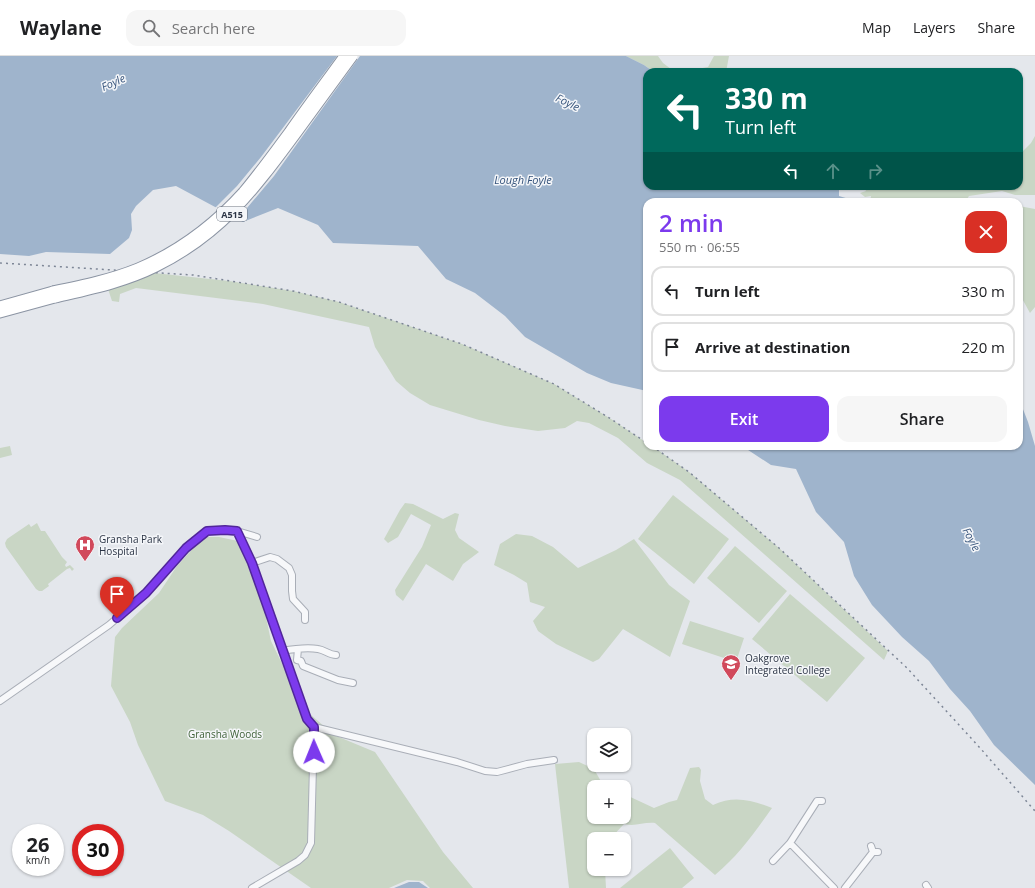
<!DOCTYPE html>
<meta charset="utf-8">
<style>
:root{--surface:#fff;--page:#f6f6f6;--text:#202124;--muted:#757577;--line:#e0e0e0;--accent:#7c3aed}
body{margin:0;font-family:"Open Sans",sans-serif;background:var(--page);color:var(--text);height:100vh;display:flex;flex-direction:column;font-size:15px;white-space:nowrap}
*{box-sizing:border-box;margin:0}
p{font-size:13px;color:var(--muted)}
.icon{flex:none;width:22px;height:22px;fill:none;stroke:currentColor;stroke-width:2;stroke-linecap:round;stroke-linejoin:round}
.map{position:relative;flex:1;overflow:hidden}
.sheet{position:absolute;left:643px;top:142px;width:380px;height:252px;display:flex;flex-direction:column;background:var(--surface);border-radius:12px;box-shadow:0 1px 3px #0004}
.sheet>*{flex:none}
.hud{position:absolute;left:643px;top:12px;width:380px;height:122px;border-radius:12px;box-shadow:0 1px 3px #0004;background:#00695c;color:#fff;overflow:hidden}
.buttons{position:absolute;left:587px;top:672px;display:grid;gap:8px}
.buttons a{display:grid;place-items:center;width:44px;height:44px;border-radius:8px;background:var(--surface);box-shadow:0 1px 3px #0004;font-size:20px}
.speed{position:absolute;left:12px;top:768px;display:flex;gap:8px;font-size:20px;font-weight:700;text-align:center}
.speed>*{display:grid;place-content:center;width:52px;height:52px;border-radius:50%;background:var(--surface);box-shadow:0 1px 3px #0004;line-height:1}
.speed small{font-size:10px;font-weight:400}
.speed .limit{border:6px solid #d22;background:#fff;color:#111}
.pin{position:absolute;display:grid;place-items:center;width:34px;height:34px;color:#fff;margin:-41px -17px;border-radius:50% 50% 50% 0;rotate:-45deg;box-shadow:0 0 4px #0007}
.pin .icon{rotate:45deg}
.me{position:absolute;width:44px;margin:-22px;rotate:359deg;stroke-linejoin:round;filter:drop-shadow(0 0 3px #0008)}
.turn{display:flex;align-items:center;gap:14px;height:84px;padding:0 16px;font-size:18px}
.turn .icon{width:52px;height:52px;stroke-width:2.5}
.turn b{display:block;font-size:28px;line-height:34px}
.lanes{display:flex;align-items:center;height:38px;padding:0 16px;background:#0003;justify-content:center;gap:20px;direction:ltr}
.lanes .off{opacity:.35}
.round{display:grid;place-items:center;flex:none;width:42px;height:42px;border-radius:12px;background:var(--page)}
.overview{display:flex;align-items:center;justify-content:space-between;height:68px;padding:0 16px}
h1{font-size:24px;font-weight:600;line-height:30px;color:var(--accent)}
.cta{display:flex;gap:8px;margin-top:auto;padding:8px 16px}
.cta a{flex:1;height:46px;border-radius:12px;background:var(--accent);color:#fff;font-size:16px;font-weight:600;line-height:46px;text-align:center}
.cta a+a{background:var(--page);color:var(--text)}
ul{padding:0;list-style:none}
li{display:flex;align-items:center;gap:12px;height:50px;margin:0 8px 6px;padding:0 8px;border:2px solid var(--line);border-radius:12px}
li div{flex:1}
li b{display:block;font-size:15px}
li em{font-style:normal}
header{display:flex;align-items:center;gap:24px;box-sizing:border-box;height:56px;padding:0 20px;background:var(--surface);border-bottom:1px solid var(--line)}
header strong{font-size:19px}
nav{display:flex;gap:22px;margin-inline-start:auto;font-size:14px}
.search{width:280px;height:36px;background:var(--page);display:flex;align-items:center;gap:10px;box-sizing:border-box;padding:0 14px;border-radius:12px;color:var(--muted);font-size:15px}
.map>svg:first-child{display:block}
.green{fill:#c9d6c5}
.water{fill:#9fb4cc}
.pier{fill:#e4e7ec}
.lines{fill:none;stroke-linecap:round;stroke-linejoin:round}
.minor-casing{stroke:#a9aeb7;stroke-width:8}
.highway-casing{stroke:#8b94a3;stroke-width:11}
.minor{stroke:#f7f8fa;stroke-width:6}
.highway{stroke:#fff;stroke-width:9}
.rail{stroke:#7d8696;stroke-width:1.5;stroke-dasharray:2 4;stroke-linecap:butt}
.highway-bridge-casing{stroke:#8b94a3;stroke-width:11;stroke-linecap:butt}
.highway-bridge{stroke:#fff;stroke-width:9}
.route-casing{stroke:#51269a;stroke-width:10}
.route{stroke:#7c3aed;stroke-width:7}
.labels{text-anchor:middle;dominant-baseline:central;stroke-width:3;stroke-linejoin:round;paint-order:stroke}
.shield{fill:#f4f6f9;stroke:#676e7b;stroke-width:1}
.shield-label{font-size:9px;font-weight:bold;fill:#2b3445}
.poi-label{font-size:10px;fill:#2b3445;stroke:#f4f6f9;text-anchor:start}
.park-label{font-size:10px;fill:#3f6138;stroke:#f4f6f9}
.water-label{font-size:11px;font-style:italic;fill:#34527a;stroke:#f4f6f9}
</style>
<header>
<strong>Waylane</strong>
<div class="search"><svg class="icon" aria-label="search" viewBox="0 0 24 24"><circle cx="10" cy="10" r="6"/><path d="M15 15l6 6"/></svg>Search here</div>
<nav><a>Map</a><a>Layers</a><a>Share</a></nav>
</header>
<div class="map">
<svg width="1035" height="832" viewBox="0 0 1035 832">
<rect width="100%" height="100%" fill="#e4e7ec"/>
<!-- green -->
<path class="green" d="M626,0H658L663,7L675,16H654L644,9Z
M714,0H729L726,16H696L697,13L708,11Z
M1035,80V139H1015L1002,135L969,140L965,146H870L871,140L865,141L860,137L866,135L864,130H1019V99L1031,87Z
M1019,150L1035,153V251L1030,257L1019,237Z
M154,217L229,225L293,235L339,246L462,288L554,328L611,363L647,387V390H652L689,416L779,492L888,595L884,604L680,424L647,407L618,382L589,367L577,365L565,372L538,375L505,370L479,364L430,349L410,337L396,325L375,291L369,271L263,248L136,232L120,238L119,246L112,245L108,233Z
M10,390L12,399L0,402V392Z
M673,439L729,483L694,528L638,483Z
M405,447L413,448L443,463L455,457L459,458L455,474L459,482L479,496L463,508L453,525L426,508L403,545L396,539L395,534L422,491L431,469L411,458L398,481L388,487L384,483L400,454Z
M37,467L41,475H45L62,501L67,506L65,509L66,511L70,509L74,513L72,515L70,512L67,513L48,528L49,530L42,535H39L36,533L6,491L5,487L7,483L29,468L31,471Z
M516,478L532,480L553,491L578,512L616,494L634,483L669,529L690,545L670,601L623,573L599,603L593,606L556,588L538,575L533,565L545,551L530,546L527,527L514,519L494,509L500,488Z
M206,481H219L238,485L251,510L261,538L271,585L294,632L310,658L334,679L375,696L443,796L473,832H430L423,825L407,824L389,832H311L229,775L203,759L165,745L138,689L130,666L111,630L115,581L122,572L159,537L177,510L197,488Z
M735,490L787,535L759,567L707,522Z
M790,538L865,602L827,646L752,583Z
M690,565L744,582L736,606L682,588Z
M579,706L594,713L603,729L606,731H594V761H624V738L654,752L669,746L677,744L690,712L699,711L701,714L700,725L705,743L713,749C734,739 751,744 772,752C755,776 738,800 715,819L655,767C643,766 635,771 624,768L610,783H594V813H605L606,832H569L555,708Z
M670,792L694,822L682,832H620Z"/>
<!-- water -->
<path class="water" d="M0,0H626L644,9L654,16H647V130H839V140L859,146H647V335L611,327L587,317L525,281L505,260L475,237L446,223L418,190L333,187L318,169L278,152L243,166L176,130L153,134L136,150L131,158L132,174L129,182L110,198L46,196L29,200L0,198Z
M1019,343L1028,366L1035,390V729L994,689L970,655L950,633L929,605L902,581L872,549L854,520L844,486L816,456L796,413L771,409L742,390H1019Z
M409,826H419L428,832H394Z"/>
<!-- pier -->
<path class="pier" d="M337,0H360L274,120L247,152L234,164L214,153L237,130L261,101Z"/>
<g class="lines">
<!-- minor casing -->
<g class="minor-casing">
<path id="minor" d="M237,475L252,507L307,663L314,671L457,706L485,715L497,716L527,708L554,704
M252,507L270,501L277,503L289,512L292,519V535L293,543L305,556V564
M298,593L297,604L301,605L303,610L338,624L353,627
M282,595C293,593 307,591 318,593C325,594 329,599 336,599
M0,645L109,569L146,537L186,492L207,475L225,474L237,475L257,481
M790,787L834,832
M871,790L873,796H878
M773,805L790,787L817,745H822
M926,829L928,832
M252,832L298,805L305,799L311,787L314,671
M845,832L873,796"/>
</g>
<!-- highway casing -->
<g class="highway-casing">
<path id="highway" d="M0,250L53,235
M0,257L55,242"/>
</g>
<!-- minor -->
<use href="#minor" class="minor"/>
<!-- highway -->
<use href="#highway" class="highway"/>
<!-- rail -->
<path class="rail" d="M0,207L193,219L293,235L339,246L462,288L554,328L611,363L647,387
M652,390L689,416L779,492L907,612L981,693L1035,755"/>
<!-- highway-bridge casing -->
<g class="highway-bridge-casing">
<path id="highway-bridge" d="M53,235C82,229 111,223 138,212C178,195 214,168 243,136C259,117 274,96 289,76C307,50 326,25 344,0
M55,242C89,234 124,227 156,211C221,179 254,135 296,78C315,52 334,26 353,0"/>
</g>
<!-- highway-bridge -->
<use href="#highway-bridge" class="highway-bridge"/>
</g>
<g class="lines">
<!-- route casing -->
<g class="route-casing">
<path id="route" d="M117,562L146,537L186,492L207,475L225,474L237,475L252,507L307,663L314,671V696"/>
</g>
<!-- route -->
<use href="#route" class="route"/>
</g>
<!-- icons -->
<defs>
<g id="hospital-pin" transform="scale(1)"><path d="M0 17L-7.5 6A9.5 9.5 0 1 1 7.5 6Z" fill="#d1495b" stroke="#f4f6f9"/><path d="M-5-5h3v3.5h4V-5h3V5h-3V1.5h-4V5h-3Z" fill="#fff"/></g>
<g id="school-pin" transform="scale(1)"><path d="M0 17L-7.5 6A9.5 9.5 0 1 1 7.5 6Z" fill="#d1495b" stroke="#f4f6f9"/><path d="M0-5L7-2L0 1L-7-2ZM-4 1L0 2.5L4 1V4Q0 6-4 4Z" fill="#fff"/></g>
</defs>
<g fill-rule="evenodd">
<use href="#hospital-pin" x="85" y="489"/>
<use href="#school-pin" x="731" y="608"/>
</g>
<g class="labels">
<!-- shield labels -->
<rect class="shield" x="217" y="151" width="30" height="14" rx="3"/>
<g class="shield-label">
<text x="232" y="158">A515</text>
</g>
<!-- poi labels -->
<g class="poi-label">
<text x="99" y="483">Gransha Park<tspan x="99" dy="12">Hospital</tspan></text>
<text x="745" y="602">Oakgrove<tspan x="745" dy="12">Integrated College</tspan></text>
</g>
<!-- park labels -->
<g class="park-label">
<text x="225" y="678">Gransha Woods</text>
</g>
<!-- water labels -->
<g class="water-label">
<text transform="translate(113 26) rotate(-24)">Foyle</text>
<text transform="translate(568 46) rotate(25)">Foyle</text>
<text x="523" y="123">Lough Foyle</text>
<text transform="translate(972 483) rotate(62)">Foyle</text>
</g>
</g>
</svg>
<div class="buttons">
<a><svg class="icon" aria-label="layers" viewBox="0 0 24 24"><path d="M12 4l9 5-9 5-9-5zM3 14l9 5 9-5"/></svg></a>
<a>+</a>
<a>−</a>
</div>
<div class="speed"><div>26<small>km/h</small></div><div class="limit">30</div></div>
<div class="pin" style="left:117px;top:562px;background:#d93025"><svg class="icon" aria-label="arrive" viewBox="0 0 24 24"><path d="M6 21V4h12l-3 4 3 4H6"/></svg></div>
<svg class="me" style="left:314px;top:696px" viewBox="-20 -20 40 40"><circle r="19" fill="#fff"/><path d="M0-13L10 11 0 6-10 11z" fill="#7c3aed"/></svg>
<div class="hud">
<div class="turn"><svg class="icon" aria-label="left" viewBox="0 0 24 24"><path d="M17 20v-9H6M10 6l-5 5 5 5"/></svg><div><b>330 m</b>Turn left</div></div>
<div class="lanes"><svg class="icon" aria-label="left" viewBox="0 0 24 24"><path d="M17 20v-9H6M10 6l-5 5 5 5"/></svg><svg class="icon off" aria-label="ahead" viewBox="0 0 24 24"><path d="M12 20V5M6 11l6-6 6 6"/></svg><svg class="icon off" aria-label="right" viewBox="0 0 24 24"><path d="M7 20v-9h11M14 6l5 5-5 5"/></svg></div>
</div>
<section class="sheet">
<div class="overview"><div><h1>2 min</h1><p>550 m · 06:55</p></div><a class="round" style="background:#d93025;color:#fff"><svg class="icon" aria-label="close" viewBox="0 0 24 24"><path d="M6 6l12 12M18 6L6 18"/></svg></a></div>
<ul>
<li><svg class="icon" aria-label="left" viewBox="0 0 24 24"><path d="M17 20v-9H6M10 6l-5 5 5 5"/></svg><div><b>Turn left</b></div><em>330 m</em></li>
<li><svg class="icon" aria-label="arrive" viewBox="0 0 24 24"><path d="M6 21V4h12l-3 4 3 4H6"/></svg><div><b>Arrive at destination</b></div><em>220 m</em></li>
</ul>
<div class="cta"><a>Exit</a><a>Share</a></div>
</section>
</div>
